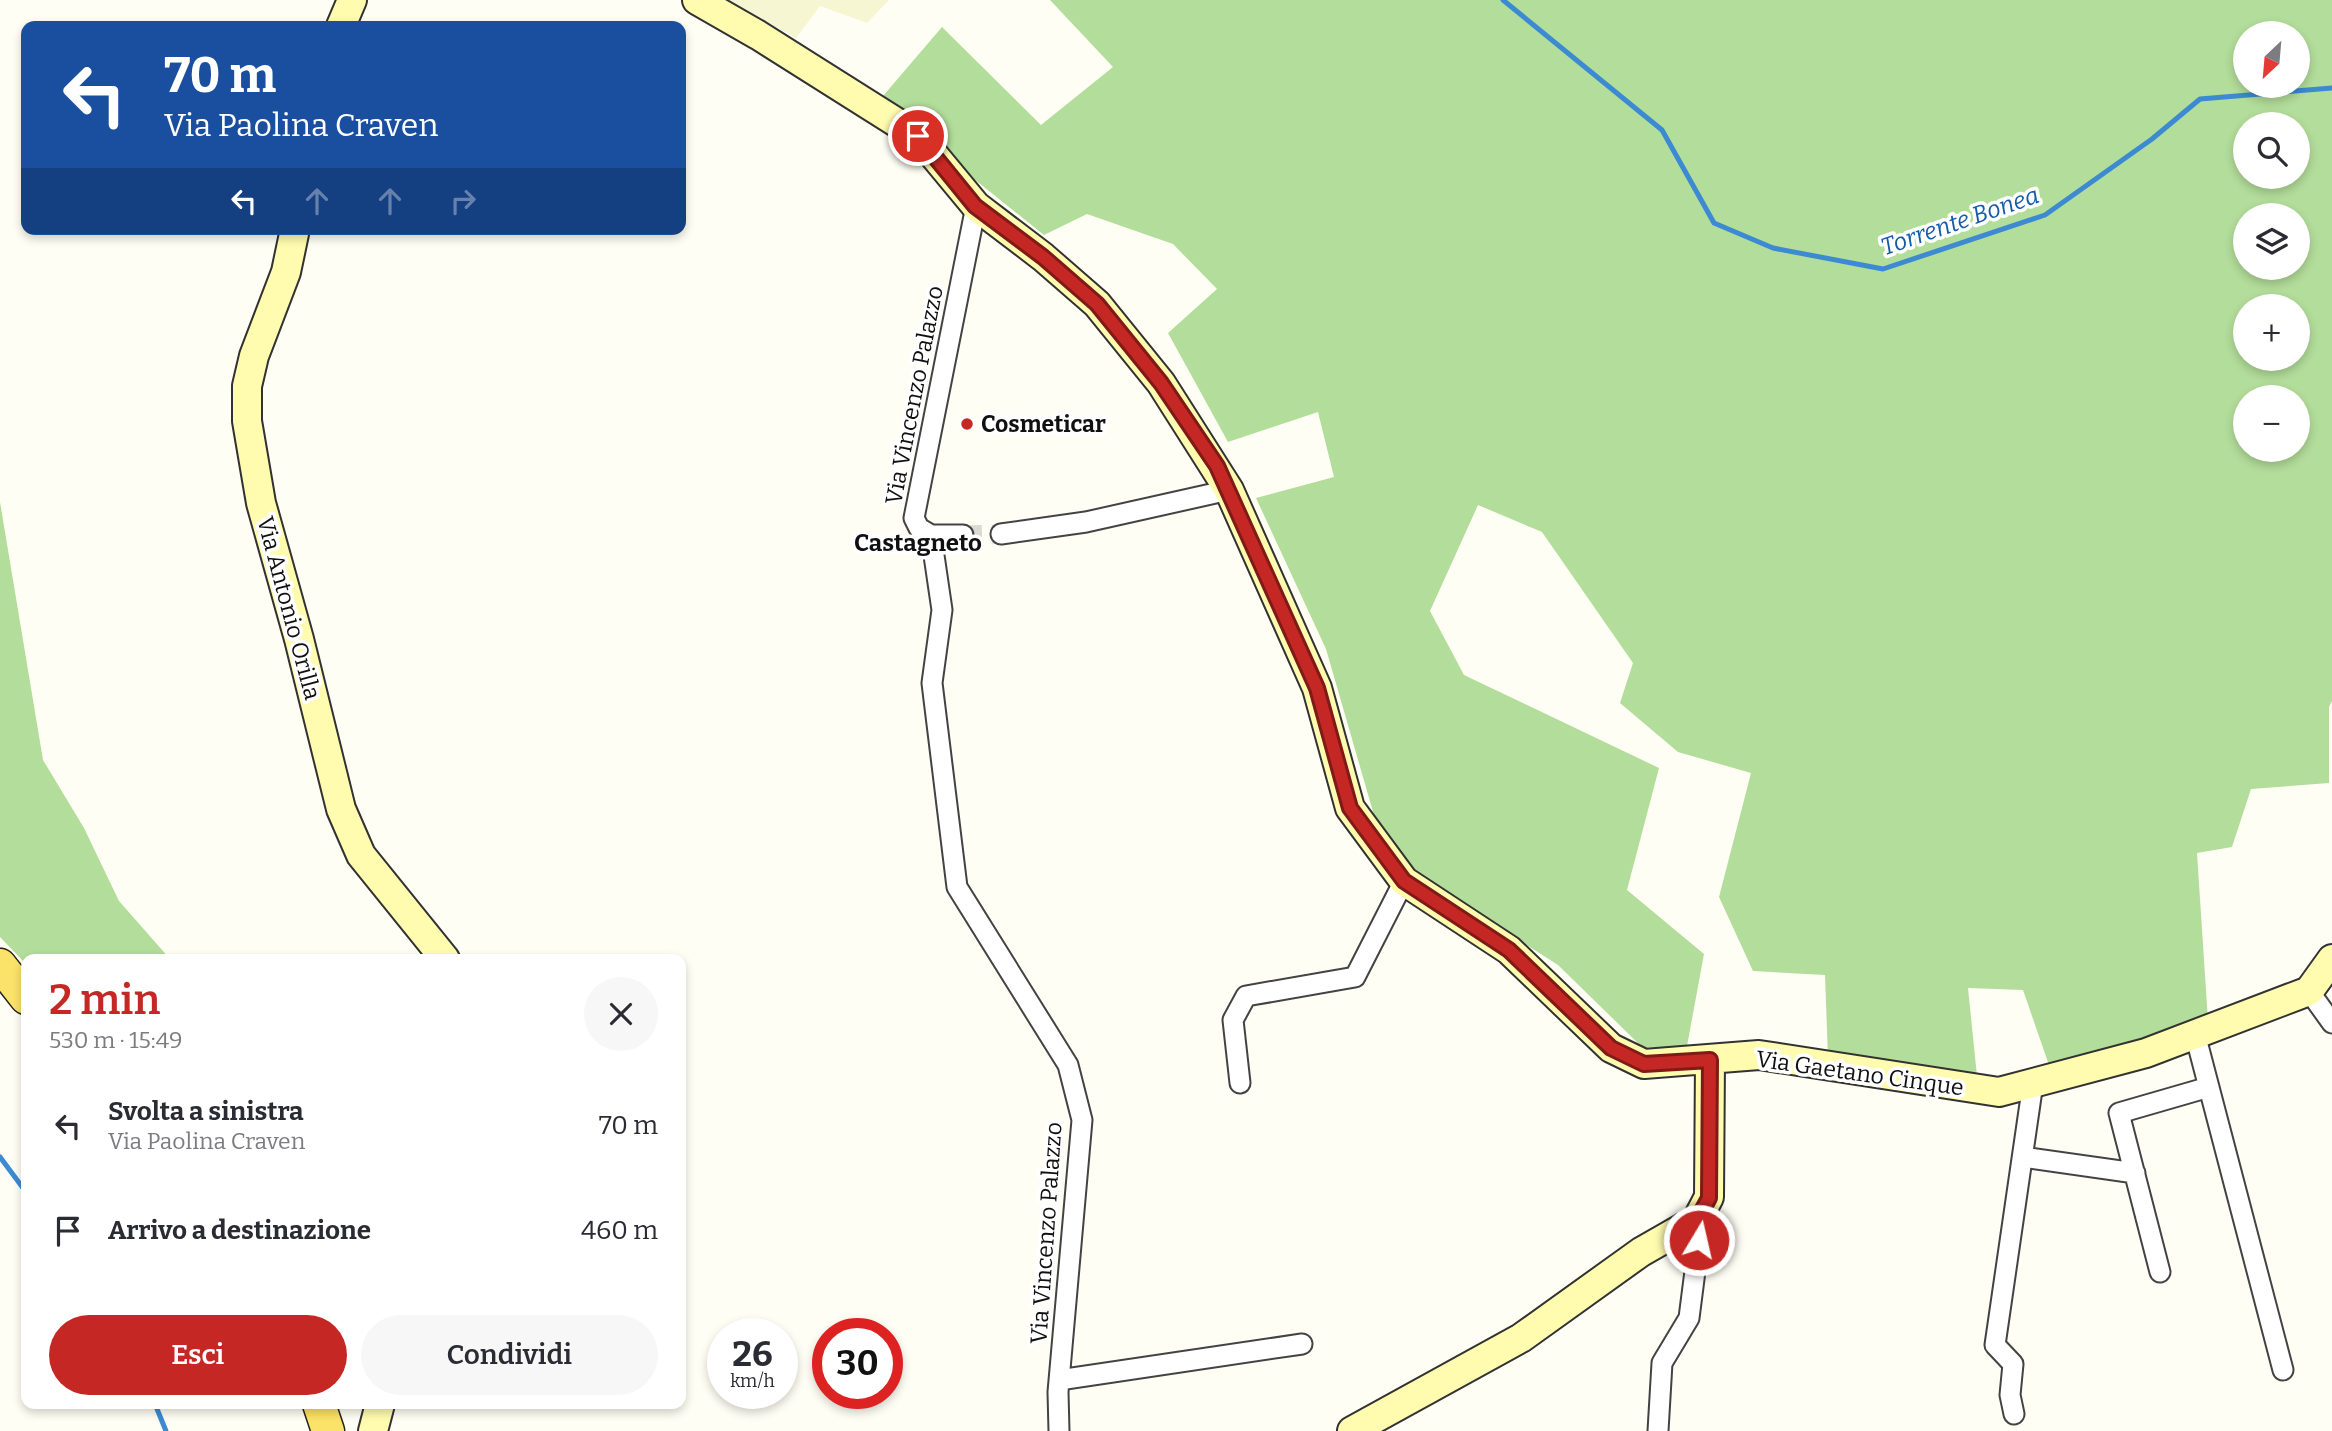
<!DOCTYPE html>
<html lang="it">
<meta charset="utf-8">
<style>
:root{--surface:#fff;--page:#f7f7f7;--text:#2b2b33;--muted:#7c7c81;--accent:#c52824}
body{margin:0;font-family:Bitter,serif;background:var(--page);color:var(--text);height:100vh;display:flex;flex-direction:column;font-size:26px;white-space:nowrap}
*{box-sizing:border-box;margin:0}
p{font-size:23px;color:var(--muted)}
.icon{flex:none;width:38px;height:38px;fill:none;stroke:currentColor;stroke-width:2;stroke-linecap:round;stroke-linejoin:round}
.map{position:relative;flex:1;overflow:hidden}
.sheet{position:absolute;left:21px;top:954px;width:665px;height:455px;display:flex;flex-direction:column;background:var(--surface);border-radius:14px;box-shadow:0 4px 10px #0003}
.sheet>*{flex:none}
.top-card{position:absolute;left:21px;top:21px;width:665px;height:214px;border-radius:14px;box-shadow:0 4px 10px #0003;background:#1a4fa0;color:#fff;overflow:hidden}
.needle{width:46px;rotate:206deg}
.fabs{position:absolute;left:2233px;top:21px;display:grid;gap:14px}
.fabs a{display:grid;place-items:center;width:77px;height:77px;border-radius:50%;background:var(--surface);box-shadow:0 4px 10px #0003;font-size:35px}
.speed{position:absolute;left:707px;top:1318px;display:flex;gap:14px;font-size:35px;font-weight:700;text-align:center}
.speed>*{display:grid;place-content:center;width:91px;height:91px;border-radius:50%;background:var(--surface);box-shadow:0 4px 10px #0003;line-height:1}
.speed small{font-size:18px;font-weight:400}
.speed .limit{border:10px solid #d22;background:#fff;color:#111}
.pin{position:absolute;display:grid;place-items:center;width:60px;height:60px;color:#fff;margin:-30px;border:4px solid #fff;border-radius:50%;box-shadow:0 2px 7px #0007}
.me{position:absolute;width:77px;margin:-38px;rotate:9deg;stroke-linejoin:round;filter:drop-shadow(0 0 5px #0008)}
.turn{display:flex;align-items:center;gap:24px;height:147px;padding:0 28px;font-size:32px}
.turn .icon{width:91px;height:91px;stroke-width:2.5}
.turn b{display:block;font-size:49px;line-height:60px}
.lanes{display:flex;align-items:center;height:66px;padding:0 28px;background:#0003;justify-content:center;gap:35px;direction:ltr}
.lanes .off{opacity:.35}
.round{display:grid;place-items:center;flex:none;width:74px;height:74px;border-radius:37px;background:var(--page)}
.headline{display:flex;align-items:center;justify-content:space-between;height:119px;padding:0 28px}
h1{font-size:42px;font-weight:600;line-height:52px;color:var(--accent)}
.cta{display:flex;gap:14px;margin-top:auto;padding:14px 28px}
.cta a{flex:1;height:80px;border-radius:42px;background:var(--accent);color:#fff;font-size:28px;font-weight:600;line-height:80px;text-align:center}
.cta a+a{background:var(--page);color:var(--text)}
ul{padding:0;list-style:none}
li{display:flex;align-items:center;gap:21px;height:105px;padding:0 28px}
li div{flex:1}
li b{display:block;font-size:26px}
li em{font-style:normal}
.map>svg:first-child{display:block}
.farmland{fill:#f6f6d2}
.forest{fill:#b3dd9a;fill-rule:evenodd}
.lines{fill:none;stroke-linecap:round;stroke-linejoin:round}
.stream{stroke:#3c8ad1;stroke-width:5}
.street-tunnel{stroke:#dbdad2;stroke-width:19;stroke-dasharray:19 10;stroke-linecap:butt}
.street-casing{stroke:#434343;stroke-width:23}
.secondary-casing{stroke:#323232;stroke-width:32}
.primary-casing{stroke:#212121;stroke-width:35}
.street{stroke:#fff;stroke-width:19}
.secondary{stroke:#fffcaf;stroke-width:28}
.primary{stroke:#fbe268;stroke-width:32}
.route-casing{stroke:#801a17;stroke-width:18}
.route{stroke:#c52824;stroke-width:12}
.poi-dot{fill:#c52824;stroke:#fff;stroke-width:2.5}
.labels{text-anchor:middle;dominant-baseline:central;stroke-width:7;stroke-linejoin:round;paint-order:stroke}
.street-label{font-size:23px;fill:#101010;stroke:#fff}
.poi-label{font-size:23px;font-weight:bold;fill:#101010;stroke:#fff;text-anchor:start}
.water-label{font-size:24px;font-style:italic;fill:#155ca7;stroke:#fff}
.neighbourhood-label{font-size:24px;font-weight:bold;fill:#101010;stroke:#fff}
</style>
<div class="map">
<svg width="2332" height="1431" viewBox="0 0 2332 1431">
<rect width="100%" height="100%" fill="#fffef4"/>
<!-- farmland -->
<path class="farmland" d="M729,0H889L867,23L820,6L796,38Z"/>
<!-- forest -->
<path class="forest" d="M1050,0H2332V701L2329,707V783L2251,789L2232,847L2197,853L2208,1021L2050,1068L2023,990L1968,988L1977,1076L1828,1058L1825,975L1753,971L1719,897L1751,773L1678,752L1620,703L1633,663L1542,532L1478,505L1430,611L1464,675L1659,768L1627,890L1704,954L1687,1046L1643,1048L1558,965L1418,875L1378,829L1326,649L1256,498L1334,477L1318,412L1228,442L1168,333L1217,289L1173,244L1087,214L1044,235L974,179L883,96L942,27L1041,125L1113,67ZM2245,33H2298V86H2245ZM2245,124H2298V177H2245ZM2245,215H2298V268H2245ZM2245,306H2298V359H2245ZM2245,397H2298V450H2245Z
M0,502L43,760L84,828L119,901L170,959H26V964L0,937Z"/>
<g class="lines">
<!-- stream -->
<path class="stream" d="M1503,0L1662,130L1714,223L1773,248L1883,269L2045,215L2152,139L2200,99L2332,88
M0,1157L26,1192
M155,1404L166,1431"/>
<!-- street-tunnel -->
<path class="street-tunnel" d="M963,535L1001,534"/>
<!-- street casing -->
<g class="street-casing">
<path id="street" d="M976,206L914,518L919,528L931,535L942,610L932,683L957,887L1068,1065L1082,1120L1058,1392L1059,1431
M1001,534L1086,522L1229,490
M931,535H963
M2309,991L2332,1023
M2195,1034L2283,1370
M1240,1083L1233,1020L1246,996L1355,977L1404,881
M2023,1157L2135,1173
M2160,1272L2119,1113L2209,1087
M1059,1380L1302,1344
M2014,1414L2010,1395L2013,1364L1995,1345L2033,1083
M1658,1431L1662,1363L1689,1318L1699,1240L1697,1220"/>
</g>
<!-- secondary casing -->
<g class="secondary-casing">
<path id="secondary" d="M697,0L758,35L918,136L976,206L1043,257L1097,304L1161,383L1229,490L1317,688L1350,808L1404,881L1509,950L1611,1048L1644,1064L1759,1055L1999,1092L2146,1053L2309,991L2332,959
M341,26L352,0
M295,229L286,272L254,356L247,386V421L261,503L299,639L341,809L361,855L445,959
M373,1431L380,1404
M1352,1431L1521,1338L1641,1252L1697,1220L1709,1197L1710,1060"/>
</g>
<!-- primary casing -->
<g class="primary-casing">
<path id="primary" d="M0,965L26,998
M319,1404L328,1431"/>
</g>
<!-- street -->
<use href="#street" class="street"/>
<!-- secondary -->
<use href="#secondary" class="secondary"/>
<!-- primary -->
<use href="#primary" class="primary"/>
</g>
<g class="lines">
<!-- route casing -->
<g class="route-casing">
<path id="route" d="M918,136L975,206L1043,257L1097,304L1161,383L1217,466L1317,688L1350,808L1404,881L1509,950L1611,1048L1644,1064L1710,1060L1709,1198L1697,1220L1699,1240"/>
</g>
<!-- route -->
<use href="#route" class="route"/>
</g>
<!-- markers -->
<circle class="poi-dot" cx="967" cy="424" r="7"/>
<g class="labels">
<!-- street labels -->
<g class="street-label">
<text transform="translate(914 395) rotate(-79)">Via Vincenzo Palazzo</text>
<text transform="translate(289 608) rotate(75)">Via Antonio Orilla</text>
<text transform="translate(1860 1073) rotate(8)">Via Gaetano Cinque</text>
<text transform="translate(1046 1233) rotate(-86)">Via Vincenzo Palazzo</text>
</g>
<!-- poi labels -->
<g class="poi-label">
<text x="981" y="424">Cosmeticar</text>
</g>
<!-- water labels -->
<g class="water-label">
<text transform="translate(1960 221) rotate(-19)">Torrente Bonea</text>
</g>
<!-- neighbourhood labels -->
<g class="neighbourhood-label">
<text x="918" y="543">Castagneto</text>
</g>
</g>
</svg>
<div class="fabs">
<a><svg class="needle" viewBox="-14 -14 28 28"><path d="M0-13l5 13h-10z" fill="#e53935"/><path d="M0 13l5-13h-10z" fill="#7c7c81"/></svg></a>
<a><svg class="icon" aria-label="search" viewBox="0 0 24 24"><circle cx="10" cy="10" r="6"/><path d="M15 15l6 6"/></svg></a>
<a><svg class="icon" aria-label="layers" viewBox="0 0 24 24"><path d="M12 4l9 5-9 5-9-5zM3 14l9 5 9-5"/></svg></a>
<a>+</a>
<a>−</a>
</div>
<div class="speed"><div>26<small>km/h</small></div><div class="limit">30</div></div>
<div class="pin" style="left:918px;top:136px;background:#d93025"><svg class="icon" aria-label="arrive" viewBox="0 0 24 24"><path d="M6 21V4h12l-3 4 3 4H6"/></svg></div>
<svg class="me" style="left:1699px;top:1240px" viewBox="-20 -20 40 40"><circle r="17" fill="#c52824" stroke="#fff" stroke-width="3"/><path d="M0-11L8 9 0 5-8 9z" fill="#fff"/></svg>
<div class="top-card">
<div class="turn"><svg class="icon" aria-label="left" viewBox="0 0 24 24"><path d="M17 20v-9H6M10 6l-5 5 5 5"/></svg><div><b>70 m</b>Via Paolina Craven</div></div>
<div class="lanes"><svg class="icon" aria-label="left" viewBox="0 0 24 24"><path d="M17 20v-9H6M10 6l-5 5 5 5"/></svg><svg class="icon off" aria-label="ahead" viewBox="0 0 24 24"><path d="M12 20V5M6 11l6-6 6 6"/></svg><svg class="icon off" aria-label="ahead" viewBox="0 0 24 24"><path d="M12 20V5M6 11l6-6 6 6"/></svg><svg class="icon off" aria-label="right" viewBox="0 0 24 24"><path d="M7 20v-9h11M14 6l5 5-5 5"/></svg></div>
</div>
<section class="sheet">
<div class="headline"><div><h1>2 min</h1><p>530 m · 15:49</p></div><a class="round"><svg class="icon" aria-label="close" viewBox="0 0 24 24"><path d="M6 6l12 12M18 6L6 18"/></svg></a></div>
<ul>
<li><svg class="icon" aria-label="left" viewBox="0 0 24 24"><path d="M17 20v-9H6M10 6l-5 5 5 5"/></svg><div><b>Svolta a sinistra</b><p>Via Paolina Craven</p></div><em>70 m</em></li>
<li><svg class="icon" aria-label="arrive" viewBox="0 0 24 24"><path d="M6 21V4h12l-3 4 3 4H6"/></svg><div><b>Arrivo a destinazione</b></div><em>460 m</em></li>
</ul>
<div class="cta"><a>Esci</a><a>Condividi</a></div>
</section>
</div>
